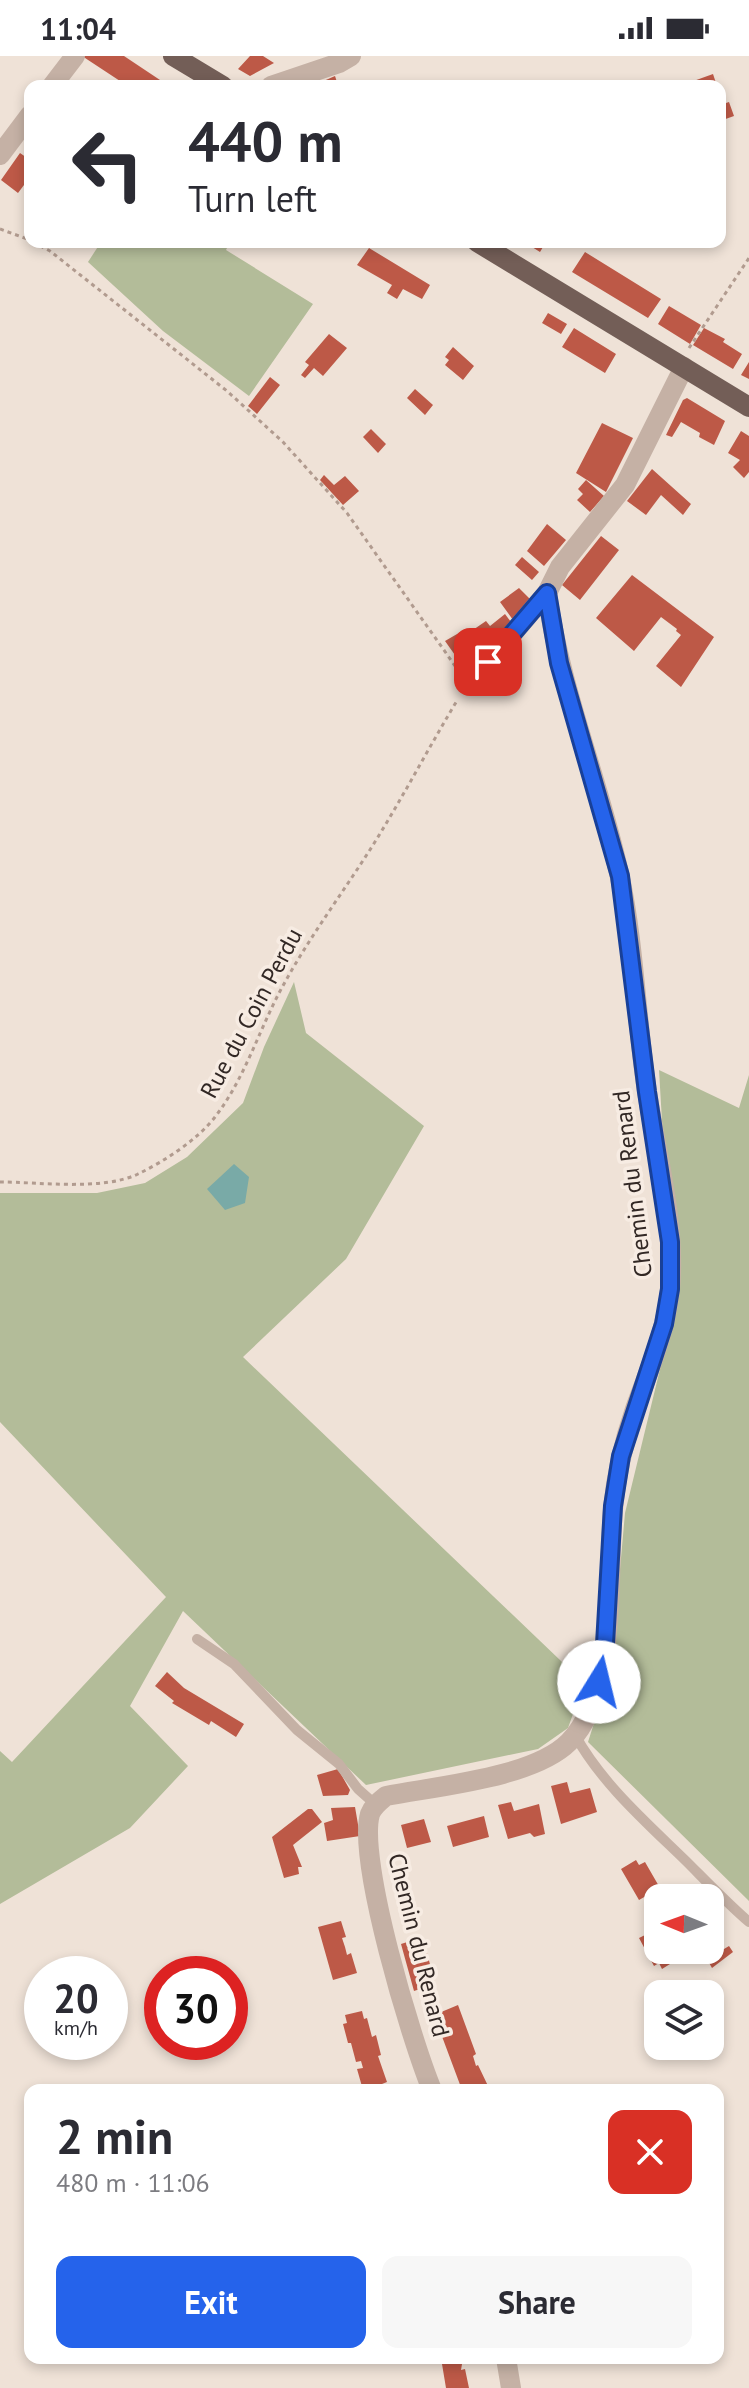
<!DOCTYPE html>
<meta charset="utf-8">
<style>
:root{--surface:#fff;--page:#f7f7f7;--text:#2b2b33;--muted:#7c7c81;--accent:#2563eb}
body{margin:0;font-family:"PT Sans",sans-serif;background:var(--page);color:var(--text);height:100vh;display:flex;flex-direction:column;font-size:30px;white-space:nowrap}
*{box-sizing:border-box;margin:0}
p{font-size:26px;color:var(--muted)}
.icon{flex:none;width:44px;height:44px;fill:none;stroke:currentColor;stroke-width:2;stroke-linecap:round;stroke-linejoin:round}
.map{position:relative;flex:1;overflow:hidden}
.details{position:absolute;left:24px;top:2028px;width:700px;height:280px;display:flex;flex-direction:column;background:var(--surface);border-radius:16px;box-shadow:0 4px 12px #0003}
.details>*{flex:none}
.top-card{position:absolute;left:24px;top:24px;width:702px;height:168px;border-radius:16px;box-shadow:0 4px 12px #0003;background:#fff;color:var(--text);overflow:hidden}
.needle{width:52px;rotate:271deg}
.controls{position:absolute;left:644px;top:1828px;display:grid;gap:16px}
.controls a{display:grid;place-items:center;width:80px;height:80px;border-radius:16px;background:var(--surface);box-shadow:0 4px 12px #0003;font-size:40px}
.speed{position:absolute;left:24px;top:1900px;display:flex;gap:16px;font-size:40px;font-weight:700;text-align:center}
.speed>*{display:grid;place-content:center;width:104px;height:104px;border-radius:50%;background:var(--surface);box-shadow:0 4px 12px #0003;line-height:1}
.speed small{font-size:20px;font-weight:400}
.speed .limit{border:12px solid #d22;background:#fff;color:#111}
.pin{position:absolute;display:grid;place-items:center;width:68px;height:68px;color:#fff;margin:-34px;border-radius:16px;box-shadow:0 4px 12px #0006}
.me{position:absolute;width:88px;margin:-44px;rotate:9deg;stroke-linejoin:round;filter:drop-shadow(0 0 6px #0008)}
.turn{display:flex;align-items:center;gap:28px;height:168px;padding:0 32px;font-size:36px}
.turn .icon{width:104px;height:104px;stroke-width:2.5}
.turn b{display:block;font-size:56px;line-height:68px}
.round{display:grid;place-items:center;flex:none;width:84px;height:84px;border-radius:16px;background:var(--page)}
.headline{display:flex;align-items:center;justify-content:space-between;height:136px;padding:0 32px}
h1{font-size:48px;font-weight:800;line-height:60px}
.cta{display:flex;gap:16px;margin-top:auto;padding:16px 32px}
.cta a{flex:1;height:92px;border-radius:16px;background:var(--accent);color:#fff;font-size:32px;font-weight:800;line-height:92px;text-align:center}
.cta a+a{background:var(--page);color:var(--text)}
.status{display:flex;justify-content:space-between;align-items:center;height:56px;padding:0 40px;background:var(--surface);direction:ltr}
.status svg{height:22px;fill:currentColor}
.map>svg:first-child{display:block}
.green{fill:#b3bc99}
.water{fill:#79aaa7}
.building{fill:#bd5947}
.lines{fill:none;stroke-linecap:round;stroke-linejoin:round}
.path{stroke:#b19b8f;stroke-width:3;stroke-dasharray:4 4;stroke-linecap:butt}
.service{stroke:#c5b1a5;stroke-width:10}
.minor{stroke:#c5b1a5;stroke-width:20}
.primary{stroke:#735e57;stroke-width:20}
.route-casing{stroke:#184099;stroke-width:20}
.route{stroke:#2563eb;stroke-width:14}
.labels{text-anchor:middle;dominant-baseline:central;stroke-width:7;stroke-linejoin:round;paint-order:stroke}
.street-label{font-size:24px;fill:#322825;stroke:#f7ece3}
</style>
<div class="status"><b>11:04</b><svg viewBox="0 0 49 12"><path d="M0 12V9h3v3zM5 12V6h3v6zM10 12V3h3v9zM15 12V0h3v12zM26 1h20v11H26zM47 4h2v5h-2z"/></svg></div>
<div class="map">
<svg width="749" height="2332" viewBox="0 0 749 2332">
<rect width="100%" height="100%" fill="#efe2d7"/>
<!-- green -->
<path class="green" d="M101,186H230L226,194L313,248L249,340L163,275L88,206Z
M294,926L306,977L424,1070L346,1203L243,1301L584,1627L568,1672L538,1693L366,1729L183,1555L130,1650L188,1710L130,1772L0,1848V1695L12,1706L166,1541L0,1366V1137H97L145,1127L187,1101L243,1047L264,991Z
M659,1014L739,1052L749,1019V1845L588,1686L611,1614L625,1457L662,1305L670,1201Z"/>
<!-- water -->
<path class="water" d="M234,1108L249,1121L245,1147L225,1154L207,1133Z"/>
<!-- building -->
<path class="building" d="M82,0H124L169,30H124L119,27L120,25Z
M250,0H263L274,7L250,20L238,13Z
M713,18L717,30H689L688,27Z
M335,20L338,29L312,30Z
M720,41L723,48L729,46L734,60L720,65Z
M20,97L30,104V121L18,137L1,124Z
M524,186H546L540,196Z
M369,192L430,229L422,243L403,233L397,243L387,237L392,229L357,209Z
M585,196L661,243L648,262L572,216Z
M669,250L701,269L690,288L658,268Z
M548,257L567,268L561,278L542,267Z
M574,272L616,298L605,317L562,291Z
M704,272L725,283L723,286L742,298L733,313L693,289Z
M329,278L347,292L323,320L314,312L305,322L301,319L309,309L305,306Z
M453,291L474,310L463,324L445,309L449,304L445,301Z
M749,306V323L741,319Z
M270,321L280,329L257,358L248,350Z
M415,333L433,349L425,359L407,342Z
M687,342L725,365L714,389L699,381L700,377L681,366L672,381L666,379L683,344Z
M602,367L633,382L606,436L576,417Z
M371,373L386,388L378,397L363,381Z
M741,375L749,380V416L744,422L733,411L740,404L728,397Z
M652,413L691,448L683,459L661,439L646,459L627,445Z
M324,419L334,429L345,420L359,435L343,449L320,424Z
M586,424L604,440L590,456L577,444L583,438L578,433Z
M547,468L566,484L544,510L527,495Z
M601,480L619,494L580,544L562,529Z
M522,501L539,516L532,524L515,509Z
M632,519L714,581L681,631L656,610L681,579L676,575L677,573L661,561L634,595L596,562Z
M519,532L533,546L513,564L500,546Z
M505,558L514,570L501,584L482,597L485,601L467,616L445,585L464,574L467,578L486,565L490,570Z
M167,1616L184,1632L244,1668L236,1681L211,1665L209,1669L172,1647L174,1645L155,1630Z
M338,1713L350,1734L348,1739L323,1740L317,1719Z
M567,1726L570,1737L590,1732L597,1756L561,1768L551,1730Z
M511,1746L514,1755L539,1748L545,1778L534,1781L530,1777L508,1783L498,1749Z
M355,1751L360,1780L327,1785L324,1767L333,1764L331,1752Z
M308,1753H312L322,1766L293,1789L302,1811H298L299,1818L284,1822L272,1781Z
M484,1760L489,1781L453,1791L447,1770Z
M424,1763L431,1786L407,1792L401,1769Z
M636,1804L639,1809L645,1806L660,1832L639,1844L621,1813Z
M341,1865L346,1881L342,1882L345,1891L347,1899L351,1897L357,1917L333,1924L318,1871Z
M655,1866L658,1872V1894H671L674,1899L667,1903L670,1908L662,1913L659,1907L654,1910L639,1882L649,1877L646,1871Z
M423,1881L435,1928L414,1935L401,1888Z
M719,1886L724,1893L729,1890L733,1896L712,1912L703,1896L710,1894Z
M458,1949L476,1998L473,2000L476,2010L478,2009L489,2032L485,2034H462L434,1959Z
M362,1955L364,1963L367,1962L372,1981L376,1979L381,1999L378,2000L387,2026L382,2028L384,2034H363L357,2013L363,2012L361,2005L356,2006L351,1987H348L343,1968L347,1967L345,1959Z
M441,2302H463L461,2314L465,2313L469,2332H446Z"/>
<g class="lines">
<!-- path -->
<path class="path" d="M0,173L30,184
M33,186L50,195L227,335L283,386L347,457L458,614
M689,292L749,202
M0,1126C40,1126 102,1135 138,1118C165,1105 197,1084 215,1061C246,1021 260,970 285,926C311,879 344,835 373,789C403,741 429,691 458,643"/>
<!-- service -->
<path class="service" d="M197,1583L234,1608L297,1674L339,1708L358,1733L376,1749
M575,1679C602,1728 647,1767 686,1805C707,1826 727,1847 749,1866"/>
<!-- minor -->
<path class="minor" d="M52,30L75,0
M271,30L339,7L351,0
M0,99L30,59
M469,629L547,537L560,511L625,429L684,311
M432,2034C412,1986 357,1804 370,1758C373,1750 380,1745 386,1740C437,1730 533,1722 569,1686C618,1637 607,1519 613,1453C616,1419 624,1385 635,1353C649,1314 666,1275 670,1234C676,1171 658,1104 648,1042C636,968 635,891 619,817C598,722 560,633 547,537
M506,2302L511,2332"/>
<!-- primary -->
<path class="primary" d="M173,0L223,30
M477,186L749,351"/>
</g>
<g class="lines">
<!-- route casing -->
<g class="route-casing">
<path id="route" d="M488,606L547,537L559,607L620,820L647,1036L670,1186V1233L664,1268L621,1400L613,1450L605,1588L599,1626"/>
</g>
<!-- route -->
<use href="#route" class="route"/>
</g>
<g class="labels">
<!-- street labels -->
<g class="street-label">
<text transform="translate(251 957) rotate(-62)">Rue du Coin Perdu</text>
<text transform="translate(632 1128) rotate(-97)">Chemin du Renard</text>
<text transform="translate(419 1889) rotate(76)">Chemin du Renard</text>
</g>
</g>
</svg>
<div class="controls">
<a><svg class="needle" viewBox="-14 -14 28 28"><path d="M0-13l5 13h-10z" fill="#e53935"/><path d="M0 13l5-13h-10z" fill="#7c7c81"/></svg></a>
<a><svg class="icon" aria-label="layers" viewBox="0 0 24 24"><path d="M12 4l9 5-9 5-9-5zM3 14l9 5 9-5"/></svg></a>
</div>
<div class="speed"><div>20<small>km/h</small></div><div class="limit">30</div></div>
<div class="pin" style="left:488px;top:606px;background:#d93025"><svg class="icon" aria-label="arrive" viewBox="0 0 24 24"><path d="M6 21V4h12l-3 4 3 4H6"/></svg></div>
<svg class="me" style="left:599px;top:1626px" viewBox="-20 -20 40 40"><circle r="19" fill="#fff"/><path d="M0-13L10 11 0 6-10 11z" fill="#2563eb"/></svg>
<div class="top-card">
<div class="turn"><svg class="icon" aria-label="left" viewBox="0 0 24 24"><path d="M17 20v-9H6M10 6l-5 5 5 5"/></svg><div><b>440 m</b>Turn left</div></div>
</div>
<section class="details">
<div class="headline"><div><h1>2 min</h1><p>480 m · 11:06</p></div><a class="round" style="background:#d93025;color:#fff"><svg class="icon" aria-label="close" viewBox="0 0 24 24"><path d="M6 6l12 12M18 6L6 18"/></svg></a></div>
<div class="cta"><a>Exit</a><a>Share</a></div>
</section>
</div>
